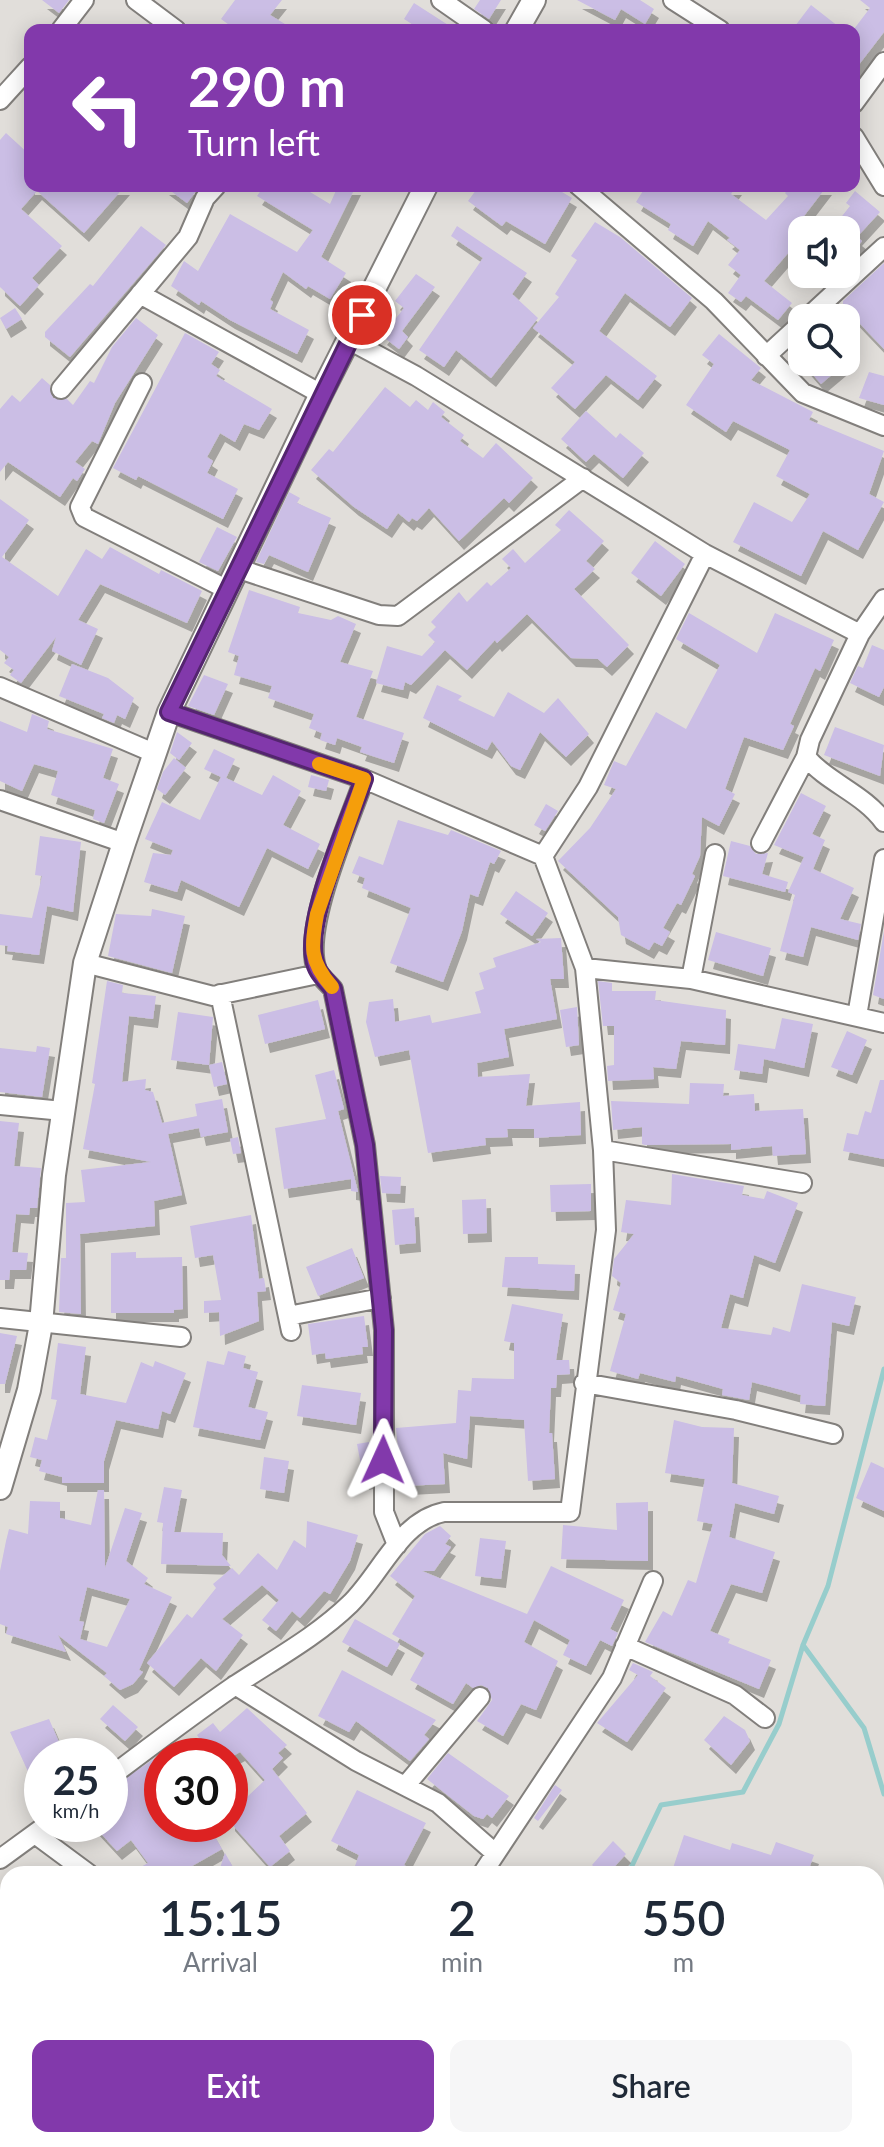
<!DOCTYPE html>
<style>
:root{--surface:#fff;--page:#f6f6f7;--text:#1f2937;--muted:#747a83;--accent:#8239ab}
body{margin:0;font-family:Lato,sans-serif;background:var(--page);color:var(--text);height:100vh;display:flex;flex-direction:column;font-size:30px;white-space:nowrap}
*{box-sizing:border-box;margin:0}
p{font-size:26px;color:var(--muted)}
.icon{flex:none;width:44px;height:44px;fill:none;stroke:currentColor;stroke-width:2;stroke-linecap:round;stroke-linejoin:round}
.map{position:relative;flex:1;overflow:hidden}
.sheet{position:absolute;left:0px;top:1866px;width:884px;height:282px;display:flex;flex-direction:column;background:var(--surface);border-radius:24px 24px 0 0;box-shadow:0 4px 20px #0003}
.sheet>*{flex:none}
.guide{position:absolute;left:24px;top:24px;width:836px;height:168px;border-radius:16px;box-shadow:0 4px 20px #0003;background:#8239ab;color:#fff;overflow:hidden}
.tools{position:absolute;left:788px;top:216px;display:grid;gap:16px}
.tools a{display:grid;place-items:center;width:72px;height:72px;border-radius:16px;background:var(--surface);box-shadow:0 4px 20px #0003;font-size:40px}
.speed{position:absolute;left:24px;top:1738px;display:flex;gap:16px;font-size:40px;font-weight:700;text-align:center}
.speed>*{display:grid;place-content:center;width:104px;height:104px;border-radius:50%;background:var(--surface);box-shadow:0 4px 20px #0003;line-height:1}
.speed small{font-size:20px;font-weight:400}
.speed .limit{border:12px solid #d22;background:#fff;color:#111}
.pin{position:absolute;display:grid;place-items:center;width:68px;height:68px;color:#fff;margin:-34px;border:4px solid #fff;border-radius:50%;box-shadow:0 2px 8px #0007}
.me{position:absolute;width:88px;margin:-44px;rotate:1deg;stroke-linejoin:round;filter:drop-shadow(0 0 6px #0008)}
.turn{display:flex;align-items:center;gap:28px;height:168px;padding:0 32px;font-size:36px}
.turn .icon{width:104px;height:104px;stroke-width:2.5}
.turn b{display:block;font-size:56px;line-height:68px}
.eta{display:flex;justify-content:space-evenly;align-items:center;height:136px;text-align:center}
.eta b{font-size:48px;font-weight:600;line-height:56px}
.button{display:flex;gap:16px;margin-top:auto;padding:16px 32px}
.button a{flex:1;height:92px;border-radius:16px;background:var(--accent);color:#fff;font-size:32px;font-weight:600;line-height:92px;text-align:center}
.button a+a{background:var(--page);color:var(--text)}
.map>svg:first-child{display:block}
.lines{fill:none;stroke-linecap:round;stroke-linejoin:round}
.stream{stroke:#97cdcc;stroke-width:5}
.building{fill:#cbbee5;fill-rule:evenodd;filter:url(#shadow)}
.minor-casing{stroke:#827f7c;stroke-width:22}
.tertiary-casing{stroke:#827f7c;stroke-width:26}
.minor{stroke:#fff;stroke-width:18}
.tertiary{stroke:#fff;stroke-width:22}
.route-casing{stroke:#54256f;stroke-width:20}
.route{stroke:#8239ab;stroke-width:14}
.slow{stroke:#f59e0b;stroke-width:14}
</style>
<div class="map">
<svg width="884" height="2147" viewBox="0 0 884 2147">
<defs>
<filter id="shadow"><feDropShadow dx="5" dy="9" stdDeviation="0" flood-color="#0004"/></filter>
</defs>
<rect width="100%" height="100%" fill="#e1deda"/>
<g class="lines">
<!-- stream -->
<path class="stream" d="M803,1645L864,1728L884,1794
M628,1874L661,1805L743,1792L779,1724L803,1645L828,1586L884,1369
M469,2147L473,2140"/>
</g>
<!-- building -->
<path class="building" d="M42,0H69L59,13Z
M235,0H282L270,15L295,30H236L221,19Z
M480,0H501L489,19L474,9Z
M577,0H640L654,9L645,24L621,9L615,20Z
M860,0H884V32L854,71V29L870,8Z
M414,3L456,30H421L404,19Z
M811,5L843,30H792Z
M6,133L30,155V186H125L84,233L37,191L21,209L62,246L32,278L39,285L20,306L0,287V140Z
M164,186H200L187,203Z
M264,186H300L330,204L338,186H356L321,257L346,273L330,299L308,286L306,289L283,272L270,300L273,302L270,309L309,330L297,354L230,320L201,301L199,305L171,286L184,261L198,271L230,214L297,252L313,230L257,196Z
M479,186H552L572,198L545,244L506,221L502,226L468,201Z
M646,186H737L731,194L766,220L788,196L785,193L791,186H827L804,216L813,224L802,230V237L764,281L792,303L778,320L746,296L741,302L728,293L741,275L728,265L740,250L727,240L730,238L708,221L693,246L668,230L671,224L636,202Z
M855,191L880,212L857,237L862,241L846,261V230H831L850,206L846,203Z
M595,222L620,237L692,298L670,327L625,293L599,331L657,376L638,400L606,375L575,409L551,388L575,362L533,328L559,297L555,294L577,260L571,256Z
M141,226L166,245L70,357L45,337V332L90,284L93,286Z
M457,226L527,273L512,294L538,318L491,378L456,350L444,367L419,350L483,258L451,236Z
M884,263V349L843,306V301Z
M416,274L435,287L402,331L408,337L399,349L382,336L404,308L395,301Z
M15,308L22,319L6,329L0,318Z
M136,318L158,335L115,403L98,444L92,441L75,462L85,469L77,481L73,478L60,497L8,462L0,472V409L12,395L20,402L42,378L50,385L53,398L67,399L73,405L90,381L94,383L112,347Z
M185,333L219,352L211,364L220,370L216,376L272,409L259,430L244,424L235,442L220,433L207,457L213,461L207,473L238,489L223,519L138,476L136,480L113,468Z
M719,334L761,368L751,380L813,412L809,420L884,451L869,494L884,502L858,550L823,531L801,576L733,542L754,502L792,522L810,494L776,476L790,450L733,421L726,432L686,405L714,364L702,355Z
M802,362H847L821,384Z
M869,372L884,376V405L859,398Z
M385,387L410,407L416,400L428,410L433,402L445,412L441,417L464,435L460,441L483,458L496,443L533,478L509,503L504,498L459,541L429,508L417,521L412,518L409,522L398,513L387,529L354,507L311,470L329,449L333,452Z
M586,411L616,438L620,433L644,453L623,478L594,454L586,462L561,439Z
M289,492L300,498L297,503L331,518L308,572L269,555L264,564L256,562Z
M0,499L29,520L2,557L58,596L86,549L102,559L110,547L159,574L161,570L202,591L187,623L100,584L78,620L98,629L81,665L52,651L56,637L21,683L10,675L14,670L4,663L9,657L0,650Z
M569,510L604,541L586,561L595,569L574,589L629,645L607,667L598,659L571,658L527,614L497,643L495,640L467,670L445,650L411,685L405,682L403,690L376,683L387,646L422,656L435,642L428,635L436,627L431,622L459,592L467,602L487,582L491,586L511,568L502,559L513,549L525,563L561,530L555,525Z
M217,527L237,537L218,571L199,562Z
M655,541L685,564L661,596L631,573Z
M249,590L300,607L298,613L331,620L338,616L356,624L340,662L373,671L356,717L404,733L394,763L360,752L362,747L337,738L335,745L320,740L322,733L309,728L314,714L268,698L272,686L234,675L239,656L228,652Z
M689,613L757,653L775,613L834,640L820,671L815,668L790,724L794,726L783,750L744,737L725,789L735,794L719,826L702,817L700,856L692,874L695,876L681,905L677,903L663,928L670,932L662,946L654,942L649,950L621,935L618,917L558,861L590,828L616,789L604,785L614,761L626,766L656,712L686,729L720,665L676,639Z
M872,645L884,650V687L879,697L850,683L858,666L863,668Z
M72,664L108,678L134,698L125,719L117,715L114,723L102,718L104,714L59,696Z
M204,675L228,684L214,715L188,706Z
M437,685L462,696L458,700L494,717L508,692L544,713L558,698L589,734L566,757L540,732L520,770L511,766L492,741L487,750L423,718Z
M32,714L49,721L47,729L113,749L103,778L119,784L104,823L93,819L95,810L51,795L58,771L34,764L22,791L0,781V721L27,732Z
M835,727L884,745L880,776L824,755Z
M177,732L192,743L179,760L170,753Z
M214,749L235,759L226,778L262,795L273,775L301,791L283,825L320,844L308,869L267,848L239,907L181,880L177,892L144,882L153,853L171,855L173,850L145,839L162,802L200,820L221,777L204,769Z
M174,758L186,768L165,795L157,789L163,772Z
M311,775L329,780L326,791L308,787Z
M801,793L826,806L812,834L825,840L813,869L854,888L840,919L861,924L858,940L811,927L803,957L780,951L795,895L788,892L804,857L774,845Z
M546,804L558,811L545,831L534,825Z
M398,820L448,835L451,830L501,851L494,864L490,862L478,897L470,894L462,931L443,982L390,963L411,908L362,888L365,878L352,873L359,856L383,865Z
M40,836L81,842L73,912L47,906L39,955L7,951L8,946L0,945V914L32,918L42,876L35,875Z
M731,841L750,846L756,854L768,853L762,874L788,882L785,892L723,876Z
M516,891L548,913L532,936L500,914Z
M152,909L185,916L172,973L108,956L116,914L151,916Z
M884,931V999L873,995Z
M716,932L771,948L763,976L708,960Z
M561,938L564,979H550L557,1019L504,1029L509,1057L477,1063L478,1077L530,1074L526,1106L580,1102L581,1135L534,1138V1129H507L508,1137L485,1138L486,1145L428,1153L409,1050L375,1057L366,1022L369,1002L393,999L395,1022L430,1015L432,1023L481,1013L475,992L484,989L479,973L496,967L493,958L541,942L536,939Z
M107,981L123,985L122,993L156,996L153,1019L129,1016L122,1082L146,1079L145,1090L153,1092L162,1123L197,1116L195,1104L222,1099L228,1132L201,1137L199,1128L168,1134L182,1195L154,1201L155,1226L80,1234L81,1314L59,1312L61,1258H66V1203L85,1202L81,1170L151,1162L83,1149L95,1084L92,1083Z
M598,981L612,983V991H656L655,1000L726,1010L725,1045L681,1041L676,1069L653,1067L654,1079L608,1081L607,1066L614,1065V1026H603Z
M318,1000L325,1029L265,1044L258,1015Z
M577,1007L579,1045L566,1047L560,1010Z
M178,1012L213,1017L209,1065L171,1060Z
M782,1018L813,1024L804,1068L764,1059L762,1074L734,1070L738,1044L775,1049Z
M847,1031L867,1040L852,1075L831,1067Z
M37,1046L50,1048L42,1097L0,1092V1048L36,1052Z
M222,1062L227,1084L214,1087L209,1065Z
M334,1070L344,1109L338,1111L358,1192L351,1191V1179L284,1189L275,1128L326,1119L315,1075Z
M880,1080H884V1159L843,1151L847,1133L858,1135L865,1111L871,1113Z
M690,1083L724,1084L723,1096L754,1094L755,1111L803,1109L806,1154L773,1156L772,1146L731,1150V1144L645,1145L642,1144V1127L613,1130L611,1101L689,1104Z
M0,1121L19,1123L14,1166L41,1168L37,1208H30L29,1215L16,1214L12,1252L28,1253L26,1270H10L9,1280H0Z
M238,1137L241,1153L233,1154L230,1139Z
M672,1174L744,1186L742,1195L764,1199L767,1191L798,1203L775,1263L754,1255L743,1298L730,1294L721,1328L771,1335L773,1327L790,1332L802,1284L856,1297L849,1326L832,1322L825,1406L800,1404L801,1395L752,1382L749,1400L722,1395L723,1389L676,1376L675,1382L640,1373L638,1379L610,1371L626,1314L613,1310L621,1283L612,1276L614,1259L634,1234L621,1232L626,1200L671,1205Z
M380,1176L401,1177L400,1194L382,1193Z
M591,1184V1211L551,1212L550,1185Z
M486,1199L487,1233L463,1234L462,1200Z
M414,1208L416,1243L395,1245L392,1210Z
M251,1215L259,1279L264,1278L266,1291L257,1292L259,1321L220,1336L219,1312L204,1313V1301L221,1300L213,1255L195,1258L190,1226Z
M352,1248L364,1278L318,1296L306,1267Z
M136,1252V1258L182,1257L183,1309L174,1310V1313H111V1253Z
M505,1257H538V1264L575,1265L574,1291L502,1287Z
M512,1304L563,1314L556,1360H569L570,1374L557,1375L556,1388H551L549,1433H552L555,1479L528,1481L524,1420L470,1416L467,1459L443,1453L445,1484L405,1486V1481H401L396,1428L456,1423L458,1390L471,1391L472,1378L514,1379V1343L504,1341Z
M364,1316L368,1347H362L363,1354L326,1359L325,1353L312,1355L308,1324Z
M0,1333L17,1336L5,1384H0Z
M58,1343L86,1347L80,1394L126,1403L141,1362L153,1367L155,1361L186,1373L170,1414L162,1411L158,1429L116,1420L104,1461V1483H62V1477L39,1471L42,1460L30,1457L35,1437L47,1440L57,1400L51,1399Z
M228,1351L246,1356L243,1368L258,1372L248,1407L268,1412L260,1440L193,1427L207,1361L224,1365Z
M302,1385L361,1393L356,1425L297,1416Z
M674,1420L702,1427L734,1428L732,1483L779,1496L774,1514L735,1503L729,1537L775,1552L762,1593L731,1584L710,1631L730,1639L728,1643L771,1660L759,1689L645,1642L663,1611L672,1616L688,1580L696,1583L713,1524L697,1521L705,1479L665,1473Z
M369,1442L372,1479L364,1481L357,1444Z
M264,1457L289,1461L284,1493L260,1489Z
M871,1462L884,1468V1511L856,1498Z
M164,1487L182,1490L174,1532L223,1533L222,1555L231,1566L161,1564L163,1523L157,1522Z
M98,1490H104L105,1568L125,1508L142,1513L126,1561L148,1578L144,1584L172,1597L139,1670L143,1672L133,1684L120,1690L104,1676L107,1673L58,1635L66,1652L6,1634L8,1627L0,1624V1571L6,1541L9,1529L28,1534L30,1501L60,1502V1518L91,1525ZM87,1587L130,1599L107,1647L80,1639L84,1622L79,1621Z
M648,1502V1561L561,1559L563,1525L617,1530L616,1503Z
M307,1521L358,1535L350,1561L330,1594L324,1591L300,1618L292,1611L276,1631L262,1620L279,1600L262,1585L222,1619L243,1635L216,1671L201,1658L174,1687L147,1663L187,1614L192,1618L216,1588L213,1584L232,1568L239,1575L258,1553L277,1570L294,1540L306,1548Z
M440,1526L451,1536L445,1544L451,1547L434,1571H422L527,1614L551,1566L624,1600L610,1629L618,1633L612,1646L600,1640L586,1666L563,1655L570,1640L534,1620L524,1642L558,1661L536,1710L521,1704L503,1736L477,1721L492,1700L488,1688L481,1685L473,1688L466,1683L453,1704L410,1680L425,1653L392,1634L415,1596L390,1576L425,1534Z
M480,1538L506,1541L501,1579L475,1576Z
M355,1619L400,1644L387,1667L342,1642Z
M633,1663L653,1672L650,1676L666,1688L627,1742L597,1723L638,1675L629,1670Z
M342,1670L436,1720L424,1735L429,1739L410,1761L356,1721L349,1732L318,1716Z
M113,1705L138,1727L125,1741L100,1719Z
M247,1708L287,1745L278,1753L283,1758L272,1769L307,1813L279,1836L290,1851L270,1867L230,1822V1813L265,1780L240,1752L233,1756H198L191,1746L199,1738L197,1735L213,1723L220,1732Z
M724,1716L745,1730L750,1741L731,1765L704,1740Z
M49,1719L65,1756H42V1771L30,1776L10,1732Z
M448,1753L509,1796L492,1818L487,1814L483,1819L474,1816L427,1779Z
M155,1758L162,1770V1824H208L222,1849L178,1874H128L148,1863L131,1840L117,1851L92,1824H110V1789Z
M555,1785L562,1790L538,1821L534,1818Z
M357,1790L426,1823L404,1865L417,1874H352L359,1855L331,1841Z
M684,1835L730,1850L732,1843L771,1855L776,1842L814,1855L807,1874H671Z
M613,1841L626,1854L608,1874H602L592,1865Z
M225,1853L237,1874H218Z"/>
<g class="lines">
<!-- minor casing -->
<g class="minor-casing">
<path id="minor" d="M136,0L176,30
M441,0L484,30
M673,0L720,30
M61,30L84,0
M0,100L30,67
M854,103L884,62
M854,137L884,186
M579,186L714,301L803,393L884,426
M140,294L321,394
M807,318L884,247
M349,340L416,376L705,554L860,634
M766,356L802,323
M142,383L80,507L84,517L226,589
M61,389L188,237L205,198L216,186
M236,568L379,615L398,616L583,478
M884,599L860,634L810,740L806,757C828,783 864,794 884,822
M0,687L154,753
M169,712L364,779C349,823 301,929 317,970C320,977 328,983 333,989L365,1145L384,1330V1512L397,1545
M364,779L543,856
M0,800L124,843
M761,843L806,757
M85,963L213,996L318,974
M585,968L691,979L884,1023
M691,979L715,854
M220,994L291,1331
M857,1016L884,859
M0,1105L63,1111
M603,1150L802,1183
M288,1316L381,1298
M0,1318L181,1337
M584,1383L736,1410L833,1434
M625,1646L735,1695L765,1718
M235,1685L356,1761L438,1803L495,1853
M110,1777C151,1746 192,1715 234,1686C273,1660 316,1637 350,1604C381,1574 400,1521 444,1512H570L606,1230L603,1150L585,968L543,856L588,787L705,554
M406,1785L480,1697
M35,1834L89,1874
M0,1859L48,1824
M482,1874L612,1678L653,1581
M876,2086L884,2089
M0,2136L5,2147
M44,2147L54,2140
M322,2147L328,2140
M610,2147L611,2140
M793,2147L796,2140"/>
</g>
<!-- tertiary casing -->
<g class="tertiary-casing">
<path id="tertiary" d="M517,30L534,0
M0,1488L29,1390L41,1324L54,1175L85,963L124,843L169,712L321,394L426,186"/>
</g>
<!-- minor -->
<use href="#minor" class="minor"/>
<!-- tertiary -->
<use href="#tertiary" class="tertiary"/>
</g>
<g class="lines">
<!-- route casing -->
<g class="route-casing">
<path id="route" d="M362,315L169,712L364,779C349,821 306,917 314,958C316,972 324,978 333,989L365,1145L384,1330L383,1460"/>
</g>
<!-- route -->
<use href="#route" class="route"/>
<!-- slow -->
<path class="slow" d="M319,764L364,779L317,914C311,947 309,961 332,987"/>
</g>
</svg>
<div class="tools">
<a><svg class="icon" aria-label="sound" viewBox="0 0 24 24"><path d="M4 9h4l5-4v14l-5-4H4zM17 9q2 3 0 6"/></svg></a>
<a><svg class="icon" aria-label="search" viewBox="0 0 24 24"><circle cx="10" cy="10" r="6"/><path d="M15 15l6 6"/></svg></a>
</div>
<div class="speed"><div>25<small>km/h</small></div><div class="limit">30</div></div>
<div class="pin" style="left:362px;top:315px;background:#d93025"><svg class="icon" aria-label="arrive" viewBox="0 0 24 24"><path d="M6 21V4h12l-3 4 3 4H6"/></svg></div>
<svg class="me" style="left:383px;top:1460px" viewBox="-20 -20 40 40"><path d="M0-17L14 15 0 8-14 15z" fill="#8239ab" stroke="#fff" stroke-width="4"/></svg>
<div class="guide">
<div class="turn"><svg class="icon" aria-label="left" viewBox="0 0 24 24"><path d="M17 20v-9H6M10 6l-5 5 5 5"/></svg><div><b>290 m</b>Turn left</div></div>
</div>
<section class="sheet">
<div class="eta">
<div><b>15:15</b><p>Arrival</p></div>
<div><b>2</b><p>min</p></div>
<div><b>550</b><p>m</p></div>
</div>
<div class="button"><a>Exit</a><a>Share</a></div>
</section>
</div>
